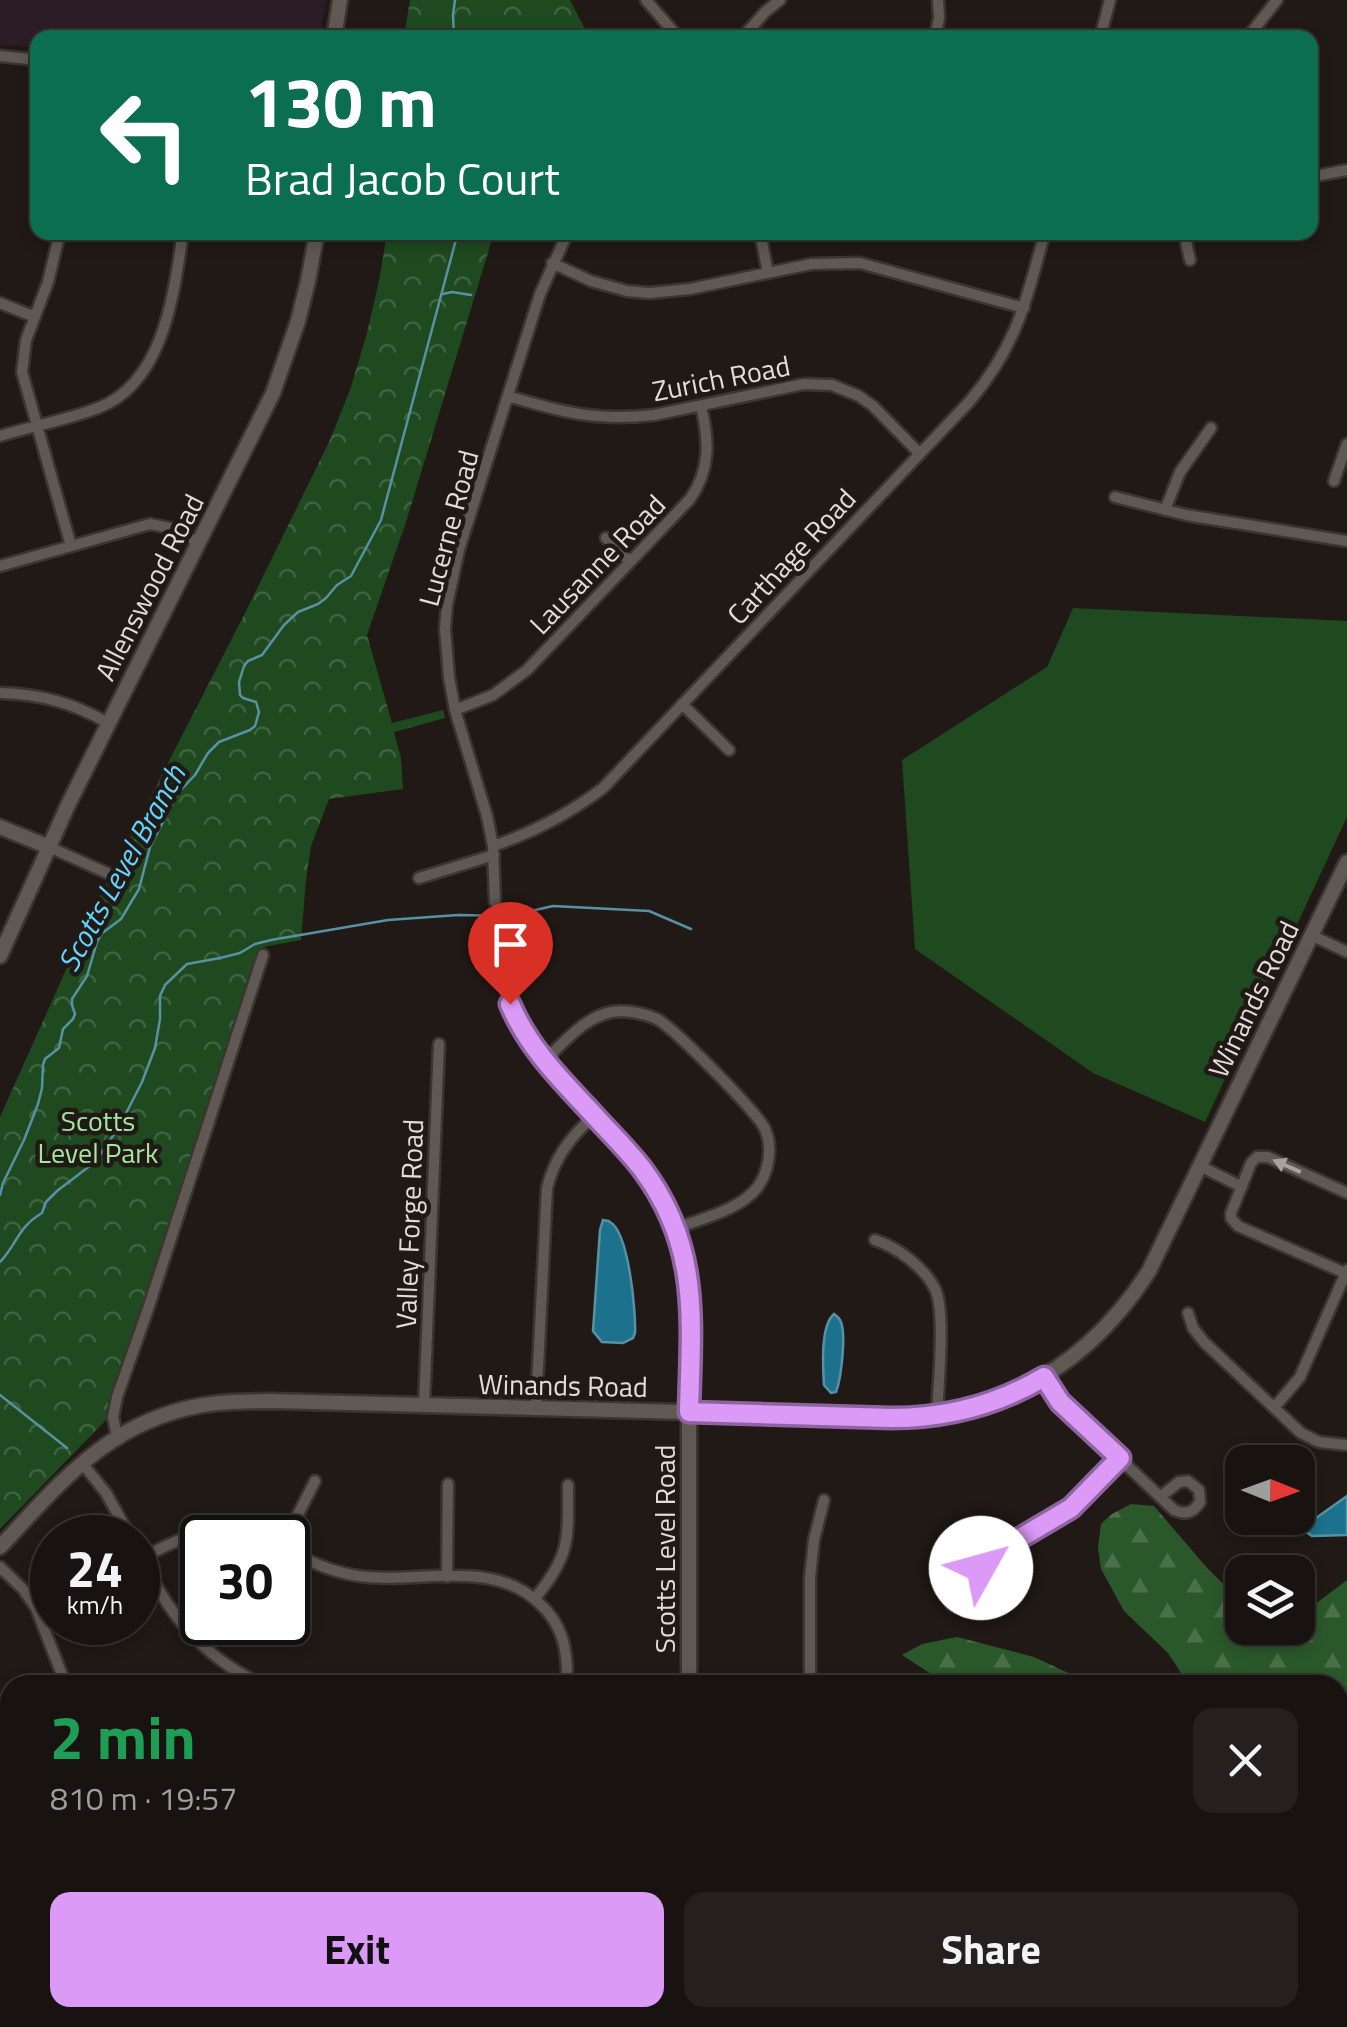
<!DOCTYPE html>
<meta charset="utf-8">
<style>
:root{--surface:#181310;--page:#25201e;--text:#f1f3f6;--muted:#9f9e9f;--line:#363230;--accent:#da9af6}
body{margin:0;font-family:"Titillium Web",sans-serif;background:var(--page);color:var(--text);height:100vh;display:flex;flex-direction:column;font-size:38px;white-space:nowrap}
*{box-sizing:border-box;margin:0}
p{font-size:32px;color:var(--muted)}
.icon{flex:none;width:55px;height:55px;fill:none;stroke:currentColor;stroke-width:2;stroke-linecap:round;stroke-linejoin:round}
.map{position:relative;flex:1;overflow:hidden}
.drawer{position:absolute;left:0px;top:1675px;width:1348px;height:352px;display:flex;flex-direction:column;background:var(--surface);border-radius:30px 30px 0 0;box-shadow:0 5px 15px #0003,0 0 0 2px var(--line)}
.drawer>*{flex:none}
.hud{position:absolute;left:30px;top:30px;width:1288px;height:210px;border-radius:20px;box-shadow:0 5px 15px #0003,0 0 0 2px var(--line);background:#0b6e4f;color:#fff;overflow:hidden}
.needle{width:65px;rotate:91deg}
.buttons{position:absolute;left:1225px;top:1445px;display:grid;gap:20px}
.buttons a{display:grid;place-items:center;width:90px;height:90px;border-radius:20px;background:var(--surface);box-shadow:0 5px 15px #0003,0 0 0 2px var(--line);font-size:50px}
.speed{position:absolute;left:30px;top:1515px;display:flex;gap:20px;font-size:50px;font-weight:700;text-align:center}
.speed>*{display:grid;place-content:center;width:130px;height:130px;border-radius:50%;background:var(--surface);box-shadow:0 5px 15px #0003,0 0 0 2px var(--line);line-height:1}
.speed small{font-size:25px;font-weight:400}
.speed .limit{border:5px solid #111;border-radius:15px;background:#fff;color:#111}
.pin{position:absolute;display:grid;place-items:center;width:85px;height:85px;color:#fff;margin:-102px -42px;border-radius:50% 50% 50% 0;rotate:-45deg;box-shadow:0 0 10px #0007}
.pin .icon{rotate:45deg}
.me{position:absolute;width:110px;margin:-55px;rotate:52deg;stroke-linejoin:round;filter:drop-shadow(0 0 8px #0008)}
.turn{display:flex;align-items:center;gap:35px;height:210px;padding:0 50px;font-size:45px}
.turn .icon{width:130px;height:130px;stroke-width:2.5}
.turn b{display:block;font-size:70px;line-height:85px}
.round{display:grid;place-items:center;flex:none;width:105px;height:105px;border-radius:20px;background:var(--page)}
.overview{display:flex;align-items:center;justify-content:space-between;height:170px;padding:0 50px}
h1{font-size:60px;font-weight:700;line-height:75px;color:#1e9e55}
.cta{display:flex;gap:20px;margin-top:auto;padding:20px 50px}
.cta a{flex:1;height:115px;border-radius:20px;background:var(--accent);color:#111;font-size:40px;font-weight:700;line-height:115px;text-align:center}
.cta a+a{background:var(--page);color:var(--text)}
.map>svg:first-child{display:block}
.education{fill:#2c1c26}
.grass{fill:#1f491f}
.forest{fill:url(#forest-firs)}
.park{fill:url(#park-crowns)}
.water{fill:#1c728d;stroke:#5792a4;stroke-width:2.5}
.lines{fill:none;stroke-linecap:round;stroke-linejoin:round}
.stream{stroke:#5792a4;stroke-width:2.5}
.street-casing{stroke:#3a3532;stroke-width:15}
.secondary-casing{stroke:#3a3532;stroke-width:19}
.street{stroke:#605853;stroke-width:10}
.secondary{stroke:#605853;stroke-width:14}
.oneway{fill:#a8a19d}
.route-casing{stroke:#8e64a0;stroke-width:25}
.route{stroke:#da9af6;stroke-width:18}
.labels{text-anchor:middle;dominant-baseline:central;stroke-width:9;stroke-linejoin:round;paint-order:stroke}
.street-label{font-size:28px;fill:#e2ddda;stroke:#201915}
.park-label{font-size:28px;fill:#a2e7a0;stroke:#201915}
.water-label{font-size:30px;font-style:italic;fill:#61d5fe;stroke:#201915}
</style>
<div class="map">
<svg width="1347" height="2027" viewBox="0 0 1347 2027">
<defs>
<pattern id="forest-firs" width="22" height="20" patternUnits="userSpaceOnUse" patternTransform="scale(2.5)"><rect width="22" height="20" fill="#2b582b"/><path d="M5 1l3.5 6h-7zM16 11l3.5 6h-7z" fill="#497049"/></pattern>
<pattern id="park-crowns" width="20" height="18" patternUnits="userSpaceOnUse" patternTransform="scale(2.5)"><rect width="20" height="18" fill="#1f491f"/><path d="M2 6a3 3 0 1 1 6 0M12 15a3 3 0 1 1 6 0" fill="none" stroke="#3f633f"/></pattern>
</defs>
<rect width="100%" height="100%" fill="#201915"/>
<!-- education -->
<path class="education" d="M0,0H326L320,37L38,38L37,48L0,44Z
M294,2018H682L681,2027H299Z"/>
<!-- grass -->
<path class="grass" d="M1073,608L1347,621V817L1205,1122L1093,1073L915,949L902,760L1047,667Z"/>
<!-- forest -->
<path class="forest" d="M1131,1504L1154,1506L1208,1569L1242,1602V1628H1276L1280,1630L1283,1628H1298V1617L1347,1580V1938L1338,1932V1685H1189L1168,1653L1124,1611L1101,1569L1098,1548L1101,1524L1112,1514Z
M957,1637L1034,1657L1094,1685H948L902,1655L922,1644Z"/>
<!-- park -->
<path class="park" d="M410,0H570L589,37H404Z
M387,233H494L406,522L367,635L392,723L443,710L445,718L394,732L401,758L403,789L329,799L311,846L306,880L301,940L263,947L250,990L106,1420L0,1529V1117L96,903L244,615L330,440L351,387L367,333L379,281Z
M1338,1933L1347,1939V2027H1241L1240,2018H1338Z"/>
<!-- water -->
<path class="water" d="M603,1220C605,1221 608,1220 610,1222C629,1232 636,1313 635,1333L633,1338L623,1343L602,1342L593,1331L600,1230Z
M834,1314C836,1316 839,1317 840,1320C847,1332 841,1379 836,1392L831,1393L824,1385C823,1367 820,1326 834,1314Z
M1347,1496V1535L1312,1536L1306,1532L1309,1523Z"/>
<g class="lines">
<!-- stream -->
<path class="stream" d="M454,38L453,15L455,0
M443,294L452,292L471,295
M0,1195L3,1183L24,1140L38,1104L42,1088L43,1065L45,1059L59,1048L63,1029L73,1019L75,1014L72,1005V999L87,976L97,942L101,934L121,919L139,889L150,847L178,793L195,775L208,753L219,742L250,730L255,726L259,712L256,702L243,698L240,695L239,682L244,666L248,661L262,655L284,625L298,612L318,604L326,598L337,585L351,576L381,520L458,232
M0,1262C18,1243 17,1228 42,1213L46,1202L57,1191L95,1162L119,1127L142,1082L155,1048L160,1019V996L165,985L187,964L220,958L240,953L255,944L271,940L388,920L458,915L509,916L553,906L649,911L691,929
M0,1395L67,1448
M1338,1925L1347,1924
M1303,2027L1307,2018"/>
<!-- street casing -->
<g class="street-casing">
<path id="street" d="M646,0L679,38
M742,38L765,12L780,0
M935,38L939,18L938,0
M1100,38L1110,0
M1247,38L1277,0
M0,56L38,60
M1310,177L1347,170
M60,232L48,282L26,340L22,372L71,546
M760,232L768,273
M1184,232L1190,260
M552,263L591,281L627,291L649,293L690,289L811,264L860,263L1024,308
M0,303L35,317
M508,396C564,413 596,421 654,415L804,384L832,385L859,396L873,406L920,454
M0,436C32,426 67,420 98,408C164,383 174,293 183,232
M1334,481L1347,444
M1115,497L1186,515L1347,541
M1165,510L1180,472L1211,428
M606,538L630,562
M0,566L150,524L170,528L200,543
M0,693C41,694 73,703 108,723
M682,704L729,750
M455,710L493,695L527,670L690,499C711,469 709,440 701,406
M493,846C534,832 569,814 603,788L969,402C1017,346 1026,301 1045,232
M49,847L107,873
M419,878L494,855
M495,902L493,846L487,816L455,710L449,677L445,629L447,605L459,550L540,294L568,232
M1311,935L1347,952
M505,987L518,1023L530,1043C588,1119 671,1174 689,1274C696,1319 690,1367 689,1412
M544,1061C564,1043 584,1017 612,1012C626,1010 644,1013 657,1019C674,1028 757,1112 765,1129C773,1147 769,1172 757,1188C738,1211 702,1218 675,1229
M1200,1166L1242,1187
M875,1240C897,1247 925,1268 935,1289C946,1311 938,1387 937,1415
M1345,1273L1238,1226L1231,1218V1213L1251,1163L1257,1157H1268L1347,1193
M1188,1313L1193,1328L1204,1342L1301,1433L1319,1442L1347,1445
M1044,1377L1060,1402L1174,1510C1186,1515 1193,1513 1200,1502L1199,1490L1188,1481L1179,1482L1160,1497
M424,1407L439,1044
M536,1408L547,1188C555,1157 570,1137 594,1116
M1274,1408L1300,1377L1347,1270
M117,1437L113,1417L117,1397L148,1309L263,955
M82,1463L106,1493L131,1538
M286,1538L315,1481
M138,1551C167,1612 200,1656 263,1685
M288,1551C313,1563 338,1575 368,1577C424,1582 492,1560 538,1602C564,1625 568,1651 567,1685
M141,1558C181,1539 219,1516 263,1538
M0,1567L23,1589L36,1608L66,1685
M447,1577L448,1484
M972,1579L978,1589C978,1605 964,1612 951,1604L946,1592L950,1581L960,1576L972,1579L1000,1550L1071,1508L1120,1459
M535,1598C571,1555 568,1539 568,1485
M810,1685V1577L814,1540L824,1500
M0,1720L10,1712
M0,1902L10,1887
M0,1937L10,1940
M85,2018L90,2027
M226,2018L230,2027
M811,2018V2027
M1164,2018L1165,2027"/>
</g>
<!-- secondary casing -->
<g class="secondary-casing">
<path id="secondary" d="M334,38L340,0
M0,827L49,847
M0,956L68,805L273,393L298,321L308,281L317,232
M689,1412V1685
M0,1547C61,1482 109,1421 203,1405C225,1401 249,1401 272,1401L907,1418C1013,1410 1092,1360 1149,1271L1347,862
M689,2027V2018"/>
</g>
<!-- street -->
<use href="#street" class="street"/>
<!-- secondary -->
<use href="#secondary" class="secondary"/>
</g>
<!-- one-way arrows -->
<defs><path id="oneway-solid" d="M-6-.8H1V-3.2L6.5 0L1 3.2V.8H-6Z" transform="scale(2.5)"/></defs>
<use class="oneway" href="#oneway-solid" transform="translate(1287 1166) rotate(-156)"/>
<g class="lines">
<!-- route casing -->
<g class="route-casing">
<path id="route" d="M510,1004C528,1047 560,1079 592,1113C609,1132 628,1150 643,1170C701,1248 691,1322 689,1412L892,1418C945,1418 997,1405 1044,1377L1060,1402L1120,1458L1071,1508L1000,1550L981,1568"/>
</g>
<!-- route -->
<use href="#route" class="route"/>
</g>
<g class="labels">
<!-- street labels -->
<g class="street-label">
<text transform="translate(721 378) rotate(-11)">Zurich Road</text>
<text transform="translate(448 528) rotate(-75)">Lucerne Road</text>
<text transform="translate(791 556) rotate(-47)">Carthage Road</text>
<text transform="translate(597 564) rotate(-46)">Lausanne Road</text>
<text transform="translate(149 587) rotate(-63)">Allenswood Road</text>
<text transform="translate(1253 999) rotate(-64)">Winands Road</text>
<text transform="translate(409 1224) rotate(-88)">Valley Forge Road</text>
<text transform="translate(563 1385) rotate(1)">Winands Road</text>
<text transform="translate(664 1549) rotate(-90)">Scotts Level Road</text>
</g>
<!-- park labels -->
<g class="park-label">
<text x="98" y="1120">Scotts<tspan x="98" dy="32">Level Park</tspan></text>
</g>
<!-- water labels -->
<g class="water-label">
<text transform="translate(121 868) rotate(-61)">Scotts Level Branch</text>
</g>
</g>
</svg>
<div class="buttons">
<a><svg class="needle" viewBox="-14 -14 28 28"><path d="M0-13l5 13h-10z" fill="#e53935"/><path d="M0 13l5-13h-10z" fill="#9f9e9f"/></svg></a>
<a><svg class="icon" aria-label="layers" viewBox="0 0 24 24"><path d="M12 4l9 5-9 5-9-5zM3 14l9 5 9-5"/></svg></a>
</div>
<div class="speed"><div>24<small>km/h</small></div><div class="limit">30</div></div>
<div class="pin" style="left:510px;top:1004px;background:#d93025"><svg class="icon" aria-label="arrive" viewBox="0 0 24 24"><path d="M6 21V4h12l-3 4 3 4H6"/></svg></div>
<svg class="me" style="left:981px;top:1568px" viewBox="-20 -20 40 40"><circle r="19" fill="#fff"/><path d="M0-13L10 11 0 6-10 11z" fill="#da9af6"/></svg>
<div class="hud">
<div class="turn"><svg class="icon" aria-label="left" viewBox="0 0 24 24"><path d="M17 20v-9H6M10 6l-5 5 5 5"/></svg><div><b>130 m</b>Brad Jacob Court</div></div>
</div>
<section class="drawer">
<div class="overview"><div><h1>2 min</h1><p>810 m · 19:57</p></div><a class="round"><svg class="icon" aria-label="close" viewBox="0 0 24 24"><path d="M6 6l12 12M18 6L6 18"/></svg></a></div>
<div class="cta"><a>Exit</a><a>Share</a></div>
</section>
</div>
